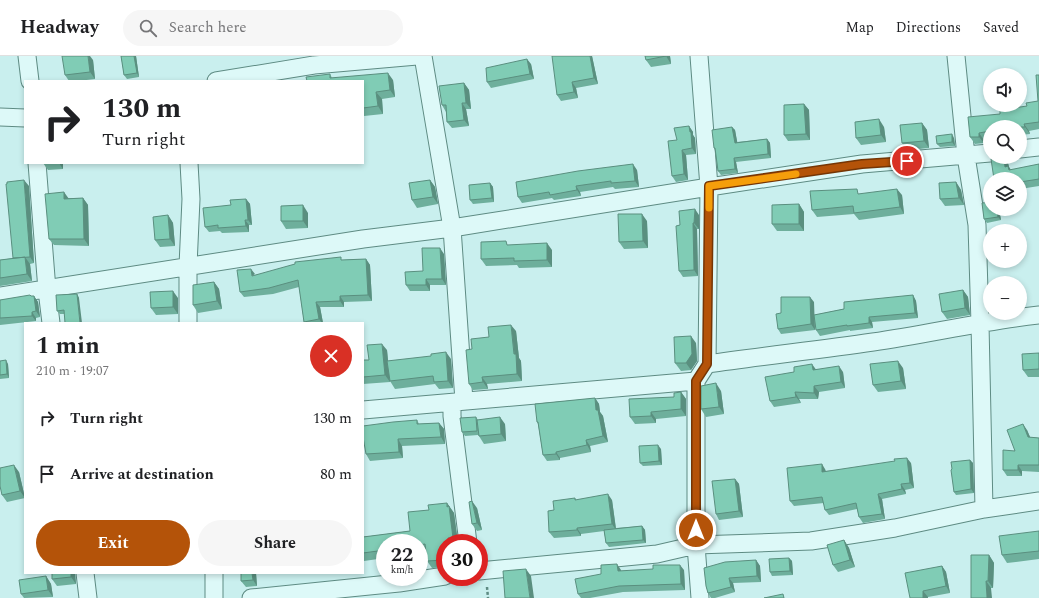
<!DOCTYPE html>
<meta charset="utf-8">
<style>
:root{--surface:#fff;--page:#f6f6f6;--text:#202124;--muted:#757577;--line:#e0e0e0;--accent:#b45309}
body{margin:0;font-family:Spectral,serif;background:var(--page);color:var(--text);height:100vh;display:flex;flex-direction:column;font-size:15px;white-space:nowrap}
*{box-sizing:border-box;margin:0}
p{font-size:13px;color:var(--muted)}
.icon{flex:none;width:22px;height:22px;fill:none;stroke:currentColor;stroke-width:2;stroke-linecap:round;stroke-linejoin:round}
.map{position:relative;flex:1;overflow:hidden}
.side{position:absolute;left:24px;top:266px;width:340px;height:252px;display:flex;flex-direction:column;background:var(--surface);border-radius:0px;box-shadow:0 2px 6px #0003}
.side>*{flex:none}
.top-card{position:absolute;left:24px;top:24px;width:340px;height:84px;border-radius:0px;box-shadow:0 2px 6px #0003;background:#fff;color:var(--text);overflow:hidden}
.fabs{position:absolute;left:983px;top:12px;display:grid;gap:8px}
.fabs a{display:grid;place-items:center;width:44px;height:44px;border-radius:50%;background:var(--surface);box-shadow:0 2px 6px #0003;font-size:20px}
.speed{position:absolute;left:376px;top:478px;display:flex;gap:8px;font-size:20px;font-weight:700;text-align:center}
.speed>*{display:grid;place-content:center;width:52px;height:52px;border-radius:50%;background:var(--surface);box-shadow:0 2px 6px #0003;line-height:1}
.speed small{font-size:10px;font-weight:400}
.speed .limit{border:6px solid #d22;background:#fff;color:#111}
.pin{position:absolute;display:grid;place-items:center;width:34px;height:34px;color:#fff;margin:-17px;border:2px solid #fff;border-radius:50%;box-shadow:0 1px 4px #0007}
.me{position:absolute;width:44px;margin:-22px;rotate:0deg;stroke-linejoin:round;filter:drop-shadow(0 0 3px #0008)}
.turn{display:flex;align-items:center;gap:14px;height:84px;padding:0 12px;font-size:18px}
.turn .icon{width:52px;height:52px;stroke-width:2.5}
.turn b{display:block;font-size:28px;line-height:34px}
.round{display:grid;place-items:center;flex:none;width:42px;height:42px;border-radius:21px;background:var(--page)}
.head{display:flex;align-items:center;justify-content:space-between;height:68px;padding:0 12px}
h1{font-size:24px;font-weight:700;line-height:30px}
.action{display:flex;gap:8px;margin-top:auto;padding:8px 12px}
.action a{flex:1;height:46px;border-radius:24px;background:var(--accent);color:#fff;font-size:16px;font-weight:700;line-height:46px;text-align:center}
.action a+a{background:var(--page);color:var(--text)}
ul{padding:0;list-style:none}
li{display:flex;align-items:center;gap:12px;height:56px;padding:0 12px}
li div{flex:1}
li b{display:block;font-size:15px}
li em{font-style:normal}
header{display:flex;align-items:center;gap:24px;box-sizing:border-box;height:56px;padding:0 20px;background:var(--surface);border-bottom:1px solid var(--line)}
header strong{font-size:19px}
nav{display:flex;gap:22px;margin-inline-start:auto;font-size:14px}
.search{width:280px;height:36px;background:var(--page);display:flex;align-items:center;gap:10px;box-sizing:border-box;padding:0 14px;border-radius:22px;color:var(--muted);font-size:15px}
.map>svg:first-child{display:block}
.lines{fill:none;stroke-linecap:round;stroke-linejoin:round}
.minor-casing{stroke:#5e8b83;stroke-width:19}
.path{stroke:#5e8b83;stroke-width:2.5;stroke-dasharray:3 2;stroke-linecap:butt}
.minor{stroke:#ddf9f8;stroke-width:17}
.wall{fill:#6eaf9c}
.shaded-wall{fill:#5a8f7f}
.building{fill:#80ccb5;stroke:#5a8f7f}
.route-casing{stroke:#753606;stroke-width:10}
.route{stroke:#b45309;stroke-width:7}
.slow{stroke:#f59e0b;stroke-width:7}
</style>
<header>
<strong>Headway</strong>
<div class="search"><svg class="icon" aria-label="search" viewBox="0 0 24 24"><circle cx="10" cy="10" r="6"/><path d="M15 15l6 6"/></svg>Search here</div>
<nav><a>Map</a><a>Directions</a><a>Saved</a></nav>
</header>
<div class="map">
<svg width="1039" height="542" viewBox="0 0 1039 542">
<rect width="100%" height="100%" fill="#c9efee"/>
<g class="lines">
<!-- minor casing -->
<g class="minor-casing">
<path id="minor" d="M27,0L30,25
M423,0L452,172L464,345
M699,0L709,131L707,308L696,325V489L700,542
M956,0L966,100L977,169L980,268L984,453
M216,25L314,9L417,0
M0,61L25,62
M1020,93L1039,91
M37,107L47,234L51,267
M0,240L363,183L452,172L709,131L862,108L990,97
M188,267V210L191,143L189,107
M707,308C762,300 818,294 873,286C929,278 983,265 1039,259
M452,347V360L468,487
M363,354L696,325
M479,515L657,498L696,489L811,485L895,472L984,453L1039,445
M85,517L88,542
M214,517V542
M251,542L399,527L445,520"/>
</g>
<!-- path -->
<path class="path" d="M487,531L488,542"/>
<!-- minor -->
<use href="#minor" class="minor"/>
</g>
<!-- wall -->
<path class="wall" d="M121,0H136L139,21L127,23L124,19Z
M592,0L598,28L576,32L578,42L561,45L557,39Z
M645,0H670L671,8L651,11L646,4Z
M93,4L95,23L78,25H69L65,19Z
M531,8L534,23L491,32L487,26Z
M330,18L332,22L393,24L395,41L382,43L383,58L364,60V66H363V25H307Z
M1039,19V73L1029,75L1030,78L1020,79V71H990V83L984,84V87L975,88L970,81L1000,58L1027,50L1038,45Z
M464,27L469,34L471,53H466L469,70L452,72L447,66L446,56L442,49Z
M804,48L809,54L810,84L788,85L784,79Z
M922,67L927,74L929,92L907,94L902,87Z
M689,70L693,76V79L695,82L696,98L686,99L688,124L676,126L672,120L677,84Z
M732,71L735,74L737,86L767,83L770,87L771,102L736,106L738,117L721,119L718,115L715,94L714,92Z
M884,71L886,86L861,89L856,82Z
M954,82L955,90L940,91L937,88Z
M1004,101L1008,107L1009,111L1011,114L1039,108V130L1020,133V123H994Z
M43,107H63V113L48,114Z
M637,114L639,131L615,133L613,131L580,136L581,140L554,144L552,142L522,147L518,141Z
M430,124L435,131L438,148L417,152L412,144Z
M956,126L961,134L964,149L945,150L940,143Z
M490,127L493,131L494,146L473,148L470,144Z
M29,130L34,207L30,208L32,225L0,230V204L13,202Z
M861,138L902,139L904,158L859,164L854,158L817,161L812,154Z
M68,142H83L88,149L89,190L54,189L49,183Z
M246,143L250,148L252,169H249V176L222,177L220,175L209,176L205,171L231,149Z
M799,148L804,156V175H777L772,168Z
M999,153L1001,164L987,167L984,163Z
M308,157V172L286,173L281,165Z
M168,159L173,167L175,190L160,191L155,184Z
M699,159V173H697L698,220L683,221L679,215L680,169Z
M647,165L648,192L624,193L619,186Z
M552,194V211L519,212L517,209L486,210L481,203Z
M444,198L446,229H430V235H410L406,229Z
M366,203L370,209L372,245L344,246V251H320L323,267H305L304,266L299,231L273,238L244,241L240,236L255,219L343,204Z
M214,226L219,233L222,253L198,257L193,249Z
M963,234L968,241L970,259L947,263L942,256Z
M77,238L79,242L64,258H60L57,255Z
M913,239L916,245L918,262L872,266L873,272L850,275V274L820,280L816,274L814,263L815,274L781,278L778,273L781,257L814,246V259Z
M34,240L38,246L40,261L36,262V265L0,269V244Z
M178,242V258L156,259L151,252Z
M516,275L519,302L521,305L522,325L487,328L488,333L473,334L469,328L472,293Z
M696,287L697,305L691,314L681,315L675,307Z
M387,294L388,305L451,303L453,332L439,333L435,328L395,333L390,325V323V326L363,328V304H369Z
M1039,297V321H1028L1023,314Z
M0,305L8,308L9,322L0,323Z
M903,312L906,333L878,336L873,329Z
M816,313L843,316L845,332L819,336L818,343H799L801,347L774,351L770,345Z
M721,335L724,358L706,361L701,353Z
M681,336L686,343V360L656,363V367L635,368L630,361L674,341Z
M595,342L599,348L600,356L603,360L608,386L590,390L591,396L560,402V404L547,405L543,399L538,368L537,366Z
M476,361L478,364L505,368L506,385L484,388L479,380L478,379L465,380L462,376Z
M417,364L419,368L439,367L444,373L445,388L402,390L403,402L370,405L366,398Z
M1027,374L1030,381L1039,382V416L1022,415V420H1007L1003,414Z
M661,393L662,409L643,410L640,407Z
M970,404L973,407L974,437L956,439L954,436L952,413Z
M911,407L914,432L905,434L906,438L882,443L885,463L863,467L859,461L857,453L829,459L825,454L824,447L794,450L790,445L825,413L826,415Z
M19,416L25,442L7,446L2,439Z
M735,423L739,428L743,461L719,464L716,458Z
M575,442L576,444H612L616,472L642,470L645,474L646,487L609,491L606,487L604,475L581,478V480L554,482L549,476L554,454Z
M447,447L454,457L458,487H445V511L432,512L427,505L426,496L419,497V487H385V502L364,505L363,503V481L410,475L429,454Z
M477,452L482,474L477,475L472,468Z
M1039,475V503L1007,507L1002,499Z
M844,484L849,492L855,511L838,516L833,509Z
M989,499L994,507L993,532H991L971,542Z
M789,502L792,505L793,519L772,520L770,516Z
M756,504L760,510L761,526L733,527L735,536L715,542H711L708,537L706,530Z
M942,510L946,516L950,537L928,541L910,542Z
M621,514V515L684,514L685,534L623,536L590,542H581L578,538Z
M256,517L257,530L246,531L241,525Z
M75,518L76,528L57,530L52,523Z
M46,520L51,528L53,541L24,542L21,538Z"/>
<!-- shaded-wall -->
<path class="shaded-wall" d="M88,0H90L93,4L95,23L90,16Z
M134,0H136L139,21L137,17Z
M590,0H592L598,28L594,22Z
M666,0H670L671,8Z
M527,3L531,8L534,23L530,18Z
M388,17L393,24L395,41L390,34Z
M572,26L576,32L578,42L574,36Z
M464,27L469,34L471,53L466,47Z
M376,36L382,43L383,58L378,50Z
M462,47L466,53L469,70L464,64Z
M804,48L809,54L810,84L806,78Z
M363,58L364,60V66L363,64Z
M879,63L884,71L886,86L881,79Z
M922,67L927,74L929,92L924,85Z
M1024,68L1029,75L1030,78L1025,71Z
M689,70L693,76V79L695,82L696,98L692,92Z
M732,71L735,74L738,90L735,87Z
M979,77L984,84V87L979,81Z
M952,78L954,82L955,90L952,86Z
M767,83L770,87L771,102L768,98Z
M682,94L686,99L688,124L684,118Z
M1004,101L1008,107L1009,111L1012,116L1013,120L1005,111Z
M734,102L736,106L738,117L735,113Z
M59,107H63V113Z
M633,108L637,114L639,131L635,125Z
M24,124L29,130L34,207L30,201Z
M430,124L435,131L438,148L433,141Z
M956,126L961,134L964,149L959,142Z
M490,127L493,131L494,146L492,142Z
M576,130L580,136L581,140L577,134Z
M897,133L902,139L904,158L900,151Z
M64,136L69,143H64Z
M83,142L88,149L89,190L84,183Z
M246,143L250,148L252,169L248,164Z
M799,148L804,156V175L799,168Z
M303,149L308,157V172L303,165Z
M695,153L699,159V173L694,167Z
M997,153H999L1001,164L998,161Z
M642,158L647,165L648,192L643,185Z
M168,159L173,167L175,190L170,183Z
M245,164L249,169V176L246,170Z
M693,167L697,173L698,220L694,214Z
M547,187L552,194V211L547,204Z
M440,192L444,198L446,229L442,223Z
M25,201L30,208L32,225L27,218Z
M366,203L370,209L372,245L368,239Z
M251,213L255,218L252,220Z
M426,223L430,229V235L426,229Z
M214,226L219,233L222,253L217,245Z
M963,234L968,241L970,259L965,252Z
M173,235L178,242V258L173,251Z
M77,238L79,242L82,267H80Z
M913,239L916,245L918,262L915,257Z
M34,240L38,246L40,261L36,255Z
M340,240L344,246V251L340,245Z
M810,241L814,246L815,274L811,268Z
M316,246L320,251L323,267H322L319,263Z
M32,256L36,262V265L32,260Z
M869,261L872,266L873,272L869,267Z
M511,269L516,275L519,302L521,305L522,325L517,318Z
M691,280L696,287L697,305L691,314L686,307Z
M382,288L387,294L390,326L385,319Z
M446,296L451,303L453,332L448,325Z
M6,304L8,308L9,322L7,318Z
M898,305L903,312L906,333L901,325Z
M812,308L817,315L813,314Z
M839,310L843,316L845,332L841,326Z
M482,321L487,328L488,333L483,326Z
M716,327L721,335L724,358L719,351Z
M814,330L819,336L818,343L814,337Z
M681,336L686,343V360L681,353Z
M795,336L799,343L801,347L796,341Z
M595,342L599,348L600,356L603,360L608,386L603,380L596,354Z
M651,356L656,363V367L651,360Z
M500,361L505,368L506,385L501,378Z
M439,367L444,373L445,388L441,381Z
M1023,368L1027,374L1033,388L1028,381Z
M398,383L402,390L403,402L399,396Z
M586,384L590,390L591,396L587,389Z
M658,389L661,393L662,409L659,405Z
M556,396L560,402V404L556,398Z
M907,402L911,407L914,432L910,427Z
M970,404L973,407L974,437L971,433Z
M822,408L825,413L826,421L822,416Z
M14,409L19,416L25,442L20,435Z
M1018,409L1022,415V420L1018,414Z
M735,423L739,428L743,461L739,455Z
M901,428L905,434L906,438L902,433Z
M608,438L612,444L616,474L612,468Z
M878,438L882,443L885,463L882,458Z
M472,445L477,452L482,474L477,467Z
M447,447L454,457L458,487H457L453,482Z
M642,470L645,474L646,487L643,484Z
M577,472L581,478V480L577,474Z
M448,482L452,487H449Z
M844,484L849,492L855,511L850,504Z
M989,499L994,507L993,532L988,525Z
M789,502L792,505L793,519L790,515Z
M756,504L760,510L761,526L757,520Z
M617,508L621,514L622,521L618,515Z
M680,509L684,514L685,534L681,528Z
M942,510L946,516L950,537L946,530Z
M526,513L531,520L534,542H530Z
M71,517H75L76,528L71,521Z
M252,517H256L257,530L253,524Z
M46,520L51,528L53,541L48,534Z
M729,522L733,527L735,536L731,531Z
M986,525L991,532L992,542H987Z
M923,535L928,541V542H923Z"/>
<!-- building -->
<path class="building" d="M62,0H88L90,16L65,19Z
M121,0H134L137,17L124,19Z
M552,0H590L594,22L572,26L574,36L557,39Z
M645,0H666L646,4Z
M527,3L530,18L487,26L486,12Z
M388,17L390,34L376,36L378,50L363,52V25H307L306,21L330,18V22Z
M1036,19H1039V66L1024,68L1025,71H990V75L979,77V81H970L968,61L1000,58V54L1027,50L1026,47L1038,45Z
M464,27L466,47H462L464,64L447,66L446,49H442L439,30Z
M804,48L806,78L784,79V49Z
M879,63L881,79L856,82L855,66Z
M922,67L924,85L902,87L900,69Z
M689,70L690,76H691L692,92L682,94L684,118L672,120L668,85L677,84L674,72Z
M732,71L735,87L767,83L768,98L734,102L735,113L718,115L715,92H714L712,74Z
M952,78V86L937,88L936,80Z
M1004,101L1005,111L1008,110L1009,114L1039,108V123L1020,126V123H994L991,103Z
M633,108L635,125L611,127V125L576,130L577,134L550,139L549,136L518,141L516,126L578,115Z
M24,124L30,201L13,202L6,128H7V126Z
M430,124L433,141L412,144L409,127Z
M956,126L959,142L940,143L939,127Z
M490,127L492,142L470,144L469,129Z
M857,133L858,138L897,133L900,151L854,157L853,150L812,154L810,135Z
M64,136V143L83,142L84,183H49L45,138Z
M246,143L248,164H245L246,170L218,172V169L205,171L203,152L231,149L230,144Z
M990,146V153H997L998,161L984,163L982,147Z
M799,148V168H772V149Z
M303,149V165H281V150Z
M695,153L694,167H693L694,214L679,215L676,170L680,169L679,155Z
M618,158H642L643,185L619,186Z
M168,159L170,183L155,184L153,161Z
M506,185L507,189L547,187V204L514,205V202L481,203V186Z
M422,192H440L442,223H426V229H406L405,216L423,215Z
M25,201L27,218L0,222V204Z
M341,201V204L366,203L368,239L340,240V245L316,246L319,263L304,266L298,224L269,232L240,236L237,214L251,213L252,220L295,208V206Z
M214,226L217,245L193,249V229Z
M963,234L965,252L942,256L939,238Z
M173,235V251L151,252L150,236Z
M77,238L80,267H65L64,254L57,255L56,239Z
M30,239L31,240H34L36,255L32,256V260L0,262V244Z
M913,239L915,257L869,261V267L847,270V269L816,274L814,259L844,253V246Z
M781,241H810L811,268L778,273L776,258L781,257Z
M511,269L514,298H516L517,318L482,321L483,326L469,328L466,294L472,293L471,283L489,281L488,271Z
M691,280L692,298L686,307H675L674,281Z
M382,288L385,319L363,321V304H369L367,289Z
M446,296L448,325L434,326L433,320L390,325L387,305L431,300V298Z
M1039,297V313L1023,314L1022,298Z
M6,304L7,318L0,319V305Z
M898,305L901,325L873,329L870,308Z
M812,308L813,314L839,310L841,326L814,330V337L795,336L796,341L770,345L765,321L794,316V311Z
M716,327L719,351L701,353V330Z
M681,336V353L651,356V360L630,361L629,343L674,341V337Z
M595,342L596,354H598L603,380L586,384L587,389L556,396V398L543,399L538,366H537L535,348Z
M476,361L477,375L462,376L460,362Z
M500,361L501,378L479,380L477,364Z
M417,364V368L439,367L441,381L398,383L399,396L366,398L363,381V370L393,366Z
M1023,368L1028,381L1039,382V409H1018V414H1003V394L1015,395L1007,374Z
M658,389L659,405L640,407L639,390Z
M907,402L910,427L901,428L902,433L878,438L882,458L859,461L856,447L825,454L822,441L790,445L787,412L822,408V416L895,405L894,403Z
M970,404L971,433L954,436L951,414L952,413L951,406Z
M14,409L20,435L2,439L0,430V412Z
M735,423L739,455L716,458L712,425Z
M608,438L612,468L577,472V474L549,476L548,455L554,454L553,445L575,442V444Z
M472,445L477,467L472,468L469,446Z
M447,447V451L449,450L453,482H448L449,487H445V504L427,505L425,488L419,489V487H385V494L363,497V481L410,475L408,456L429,454L428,449Z
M642,470L643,484L606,487L604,474Z
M1039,475V495L1002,499L999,480Z
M844,484L850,504L833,509L827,489Z
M971,499H989L988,525H986L987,542H971Z
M789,502L790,515L770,516L769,503Z
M756,504L757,520L729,522L731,531L708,537L706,530L704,512L725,506Z
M617,508L618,515L653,513V509H680L681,528L619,530L578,538L575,523L601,518V509Z
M942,510L946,530L923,535V542H910L905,517Z
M526,513L530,542H505L503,515Z
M52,517H71V521L52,523Z
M241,517H252L253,524L241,525Z
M46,520L48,534L21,538L19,524Z
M783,538L784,542H764Z"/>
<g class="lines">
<!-- route casing -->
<g class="route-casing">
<path id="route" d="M696,474V325L707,308L709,130L862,108L907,105"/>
</g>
<!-- route -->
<use href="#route" class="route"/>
<!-- slow -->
<path class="slow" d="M709,152V130L796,118"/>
</g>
</svg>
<div class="fabs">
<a><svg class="icon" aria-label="sound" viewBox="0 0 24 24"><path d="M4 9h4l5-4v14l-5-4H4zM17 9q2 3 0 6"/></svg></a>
<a><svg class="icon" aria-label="search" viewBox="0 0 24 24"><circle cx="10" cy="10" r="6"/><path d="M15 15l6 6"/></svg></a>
<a><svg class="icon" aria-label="layers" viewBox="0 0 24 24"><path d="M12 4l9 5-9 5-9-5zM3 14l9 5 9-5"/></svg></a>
<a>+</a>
<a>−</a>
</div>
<div class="speed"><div>22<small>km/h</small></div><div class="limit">30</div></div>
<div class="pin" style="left:907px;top:105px;background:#d93025"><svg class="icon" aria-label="arrive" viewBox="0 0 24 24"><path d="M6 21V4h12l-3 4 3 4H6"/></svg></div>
<svg class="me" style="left:696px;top:474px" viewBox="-20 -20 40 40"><circle r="17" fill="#b45309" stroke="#fff" stroke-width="3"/><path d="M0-11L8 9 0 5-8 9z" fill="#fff"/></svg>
<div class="top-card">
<div class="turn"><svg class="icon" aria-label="right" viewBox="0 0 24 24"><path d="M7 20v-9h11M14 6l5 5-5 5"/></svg><div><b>130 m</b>Turn right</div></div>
</div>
<section class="side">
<div class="head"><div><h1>1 min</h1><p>210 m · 19:07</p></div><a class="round" style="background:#d93025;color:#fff"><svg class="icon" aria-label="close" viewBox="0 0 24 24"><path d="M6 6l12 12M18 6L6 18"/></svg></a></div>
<ul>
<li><svg class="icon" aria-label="right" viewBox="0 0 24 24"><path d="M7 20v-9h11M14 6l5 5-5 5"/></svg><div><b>Turn right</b></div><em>130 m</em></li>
<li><svg class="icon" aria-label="arrive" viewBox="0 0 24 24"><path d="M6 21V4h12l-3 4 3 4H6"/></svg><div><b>Arrive at destination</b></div><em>80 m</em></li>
</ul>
<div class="action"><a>Exit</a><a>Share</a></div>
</section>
</div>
